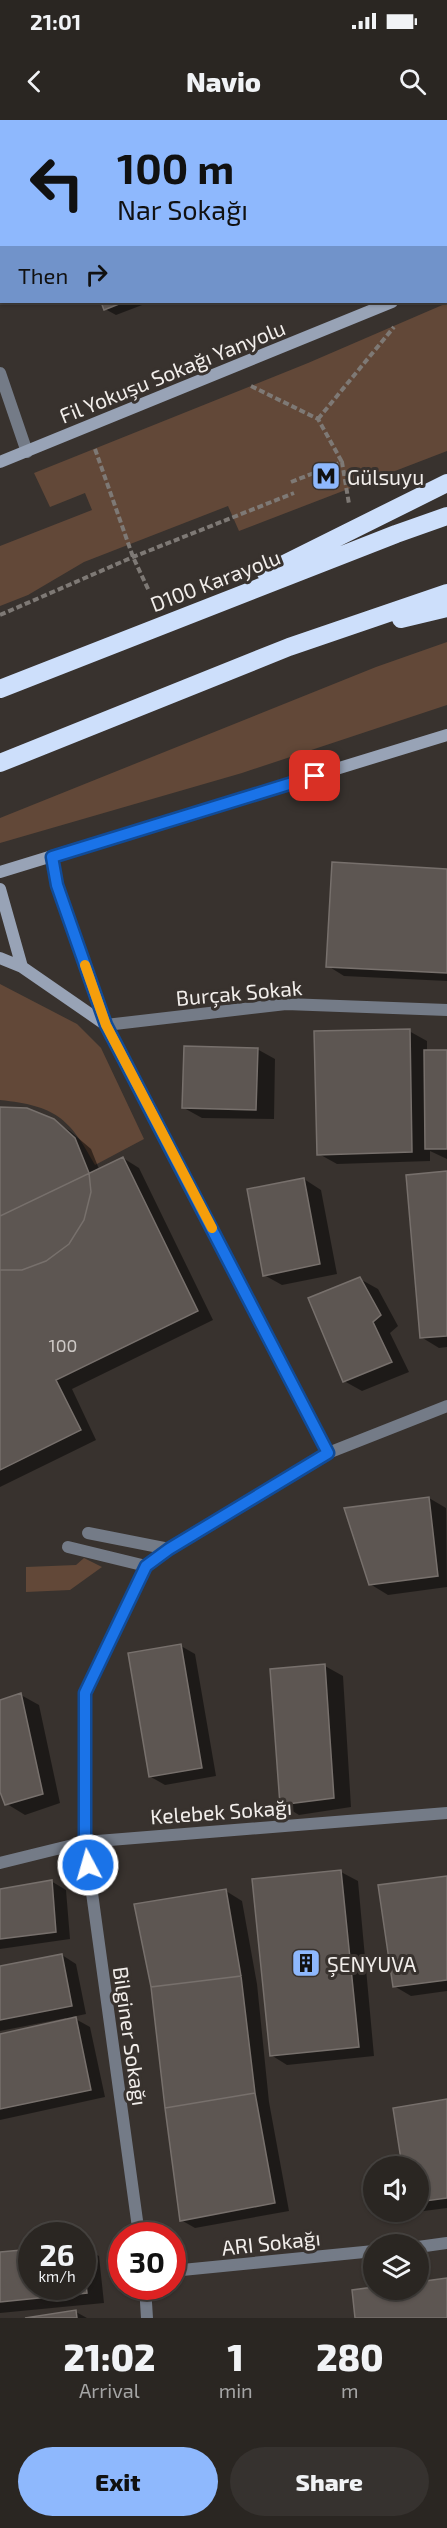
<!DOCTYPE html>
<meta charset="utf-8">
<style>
:root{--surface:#2a2622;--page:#36322f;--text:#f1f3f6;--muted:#a5a5a5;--line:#464340;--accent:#8eb8fd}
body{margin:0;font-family:"Exo 2",sans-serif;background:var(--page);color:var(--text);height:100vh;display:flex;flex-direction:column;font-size:22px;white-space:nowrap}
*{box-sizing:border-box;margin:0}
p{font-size:20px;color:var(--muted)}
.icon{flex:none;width:33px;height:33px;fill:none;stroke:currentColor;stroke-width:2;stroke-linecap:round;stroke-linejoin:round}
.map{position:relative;height:2198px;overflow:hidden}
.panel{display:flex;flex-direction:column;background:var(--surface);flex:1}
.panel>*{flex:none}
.top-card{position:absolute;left:0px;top:0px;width:447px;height:183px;box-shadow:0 2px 4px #0004,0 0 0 2px var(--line);background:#8eb8fd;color:#111;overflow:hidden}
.fabs{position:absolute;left:363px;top:2036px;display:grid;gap:12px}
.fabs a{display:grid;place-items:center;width:66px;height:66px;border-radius:50%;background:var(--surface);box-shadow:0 2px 4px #0004,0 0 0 2px var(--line);font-size:30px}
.speed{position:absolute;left:18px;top:2102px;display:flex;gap:12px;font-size:30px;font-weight:700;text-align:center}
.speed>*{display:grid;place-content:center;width:78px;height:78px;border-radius:50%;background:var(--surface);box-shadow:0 2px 4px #0004,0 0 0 2px var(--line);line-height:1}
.speed small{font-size:15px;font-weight:400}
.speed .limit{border:9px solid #d22;background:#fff;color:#111}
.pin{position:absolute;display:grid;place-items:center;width:51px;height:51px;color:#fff;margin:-26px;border-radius:12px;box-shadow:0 3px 9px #0006}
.me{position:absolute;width:66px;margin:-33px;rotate:354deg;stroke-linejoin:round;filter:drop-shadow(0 0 4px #0008)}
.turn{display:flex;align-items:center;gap:21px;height:126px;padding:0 18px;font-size:27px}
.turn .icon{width:78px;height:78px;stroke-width:2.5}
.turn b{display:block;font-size:42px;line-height:51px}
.then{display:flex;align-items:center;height:57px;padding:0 18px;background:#0003;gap:12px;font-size:22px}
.eta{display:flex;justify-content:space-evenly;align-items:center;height:102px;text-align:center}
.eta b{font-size:36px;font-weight:800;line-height:42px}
.action{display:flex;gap:12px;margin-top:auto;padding:12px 18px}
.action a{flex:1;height:69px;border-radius:36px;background:var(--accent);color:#111;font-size:24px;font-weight:800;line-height:69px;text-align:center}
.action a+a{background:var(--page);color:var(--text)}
.status{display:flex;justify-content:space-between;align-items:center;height:42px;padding:0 30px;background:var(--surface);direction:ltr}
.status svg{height:16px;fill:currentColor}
header{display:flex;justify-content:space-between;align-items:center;height:78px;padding:0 18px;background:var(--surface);font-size:27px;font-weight:800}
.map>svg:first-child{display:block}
.green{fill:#624838}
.shadow{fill:#0007}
.building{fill:#5d5652;stroke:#77706c;stroke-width:1.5}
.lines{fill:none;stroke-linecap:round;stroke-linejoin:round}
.path{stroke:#7e7975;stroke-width:4;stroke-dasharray:6 3;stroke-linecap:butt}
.lane{stroke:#747b87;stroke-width:12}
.street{stroke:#747b87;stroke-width:12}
.secondary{stroke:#98a3b6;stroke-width:12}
.highway{stroke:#cddffb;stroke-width:18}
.route-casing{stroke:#114b97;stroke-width:15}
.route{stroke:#1a73e8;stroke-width:10}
.slow{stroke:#f59e0b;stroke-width:10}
.labels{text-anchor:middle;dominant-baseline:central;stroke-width:6;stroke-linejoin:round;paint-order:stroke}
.number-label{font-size:18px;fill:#cdc8c5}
.street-label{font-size:21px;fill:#f2eeeb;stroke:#38322e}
.poi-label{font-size:21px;fill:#f2eeeb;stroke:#38322e;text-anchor:start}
</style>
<div class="status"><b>21:01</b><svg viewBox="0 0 49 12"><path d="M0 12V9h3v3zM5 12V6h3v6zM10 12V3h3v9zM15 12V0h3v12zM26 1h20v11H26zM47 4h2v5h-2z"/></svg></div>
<header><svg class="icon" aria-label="back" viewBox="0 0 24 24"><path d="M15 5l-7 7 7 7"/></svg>Navio<svg class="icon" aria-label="search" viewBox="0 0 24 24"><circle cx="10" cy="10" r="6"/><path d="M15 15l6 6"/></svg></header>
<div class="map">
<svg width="447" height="2198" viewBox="0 0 447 2198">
<rect width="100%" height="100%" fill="#38322e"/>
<!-- green -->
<path class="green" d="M447,183V331L239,411L228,386L84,442L28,475L0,486V426L92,390L85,373L50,387L34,353L308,243Z
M447,522V585L242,653L0,723V698L376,547Z
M0,864L77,904L101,928L144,1019L95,1045C69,997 55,986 0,980Z
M84,1438L102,1447L70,1470L26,1472V1447L76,1445Z"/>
<!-- shadow -->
<path class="shadow" d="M0,0H61L62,2H2V50Z
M66,0H135L131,2Z
M419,0H447V61L446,2Z
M102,182H150L116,195L105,189Z
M447,750V861L344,856L328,846Z
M409,911L427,921V932H447V1039L430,1031V1041L337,1044L319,1034Z
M257,929L275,939L274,999L202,998L184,988Z
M0,988L53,1001L70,1011L91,1029L99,1049L123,1038L139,1048L213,1200L72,1269L96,1320L0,1367Z
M447,1052V1227L439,1228L421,1217Z
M304,1059L321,1070L337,1154L282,1165L264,1155Z
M360,1159L378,1169L398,1206L390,1213L409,1252L362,1271L344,1261Z
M429,1378L446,1388L447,1467L388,1475L370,1464Z
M181,1526L195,1534L216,1656L165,1665L151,1657Z
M325,1546L343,1556L351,1687L299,1695L281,1684Z
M21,1575L39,1585L60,1683L25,1695L7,1684L0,1669V1582Z
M341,1752L358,1761L374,1936L287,1945L271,1935Z
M447,1757V1871L411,1876L394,1866Z
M51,1761L66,1770L70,1819L0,1829V1770Z
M226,1771L242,1781L257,1864L269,1982L289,2091L195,2108L181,2100Z
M62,1835L76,1844L86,1894L72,1897L90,1907L105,1977L0,2000V1915L67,1901L66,1898L0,1911V1847Z
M447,1981V2088L424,2091L418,2088V2046H404Z
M82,2127L99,2136L104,2183L0,2193V2134L32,2166H82Z
M76,2192L87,2198H34Z"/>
<!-- building -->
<path class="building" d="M0,0L52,2H2V55Z
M142,0H223L227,2H141Z
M418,0H447V53L446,2Z
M101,182H124L104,190Z
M332,742L447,749V853L326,847Z
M410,909L412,1032L317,1035L314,911Z
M184,926L258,928L256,990L182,988Z
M424,930H447V1029H425Z
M0,987L27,988L54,999L75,1018L89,1053L91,1072L84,1100L69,1124L46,1141L22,1150H0Z
M123,1037L198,1191L56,1260L81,1310L0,1350V1096Z
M447,1051V1216L420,1218L406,1055Z
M304,1058L320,1144L263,1156L247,1069Z
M360,1157L381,1195L373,1202L392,1242L343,1262L308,1178Z
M429,1377L438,1456L369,1465L344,1388Z
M181,1524L202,1648L149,1657L128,1533Z
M325,1544L334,1678L280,1685L270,1549Z
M21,1573L43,1674L5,1685L0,1672V1580Z
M341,1750L359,1927L270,1936L252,1759Z
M447,1756V1860L393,1867L378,1765Z
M52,1760L56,1812L0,1819V1769Z
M226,1769L241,1856L151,1867L134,1784Z
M62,1834L72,1886L0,1900V1846Z
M241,1856L255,1973L165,1988L151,1867Z
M76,1897L91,1970L0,1989V1914Z
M255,1973L275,2083L180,2101L165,1988Z
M447,1979V2078L418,2082V2046H402L393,1988Z
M32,2129V2166H82V2132L87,2173L0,2182V2132Z
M447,2158V2198H355L352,2170L374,2167L418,2169V2162Z
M76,2190L77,2198H25Z"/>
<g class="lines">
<!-- path -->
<path class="path" d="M251,266L318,299L342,342
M318,299L394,207
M95,329L133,437L149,471
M291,362L342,342L349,384
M0,495L133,437L294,373"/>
<!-- lane -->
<path class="lane" d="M88,1413L169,1429
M68,1427L146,1446"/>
<!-- street -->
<path class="street" d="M354,0L355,2
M0,253L27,332
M52,737L57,765L106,905L328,1333
M106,905L286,884L447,890
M0,1743L85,1722L447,1693
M139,2115L85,1722V1573L146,1446L169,1429L328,1333L447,1286
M418,2127L447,2123
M172,2151L374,2131
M145,2166L147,2198"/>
<!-- secondary -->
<path class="secondary" d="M446,159L447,158
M0,342L392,182
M0,752L447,615
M0,769L22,847
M0,838L22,847L106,905"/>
<!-- highway -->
<path class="highway" d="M266,453L447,363
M401,499L447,488
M0,569L396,414L447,396
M0,643L289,527L447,473"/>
</g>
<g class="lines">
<!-- route casing -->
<g class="route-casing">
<path id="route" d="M88,1745L85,1722V1573L146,1446L169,1429L328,1333L106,905L57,765L52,737L315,656"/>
</g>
<!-- route -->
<use href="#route" class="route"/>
<!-- slow -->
<path class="slow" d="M85,845L106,905L212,1108"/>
</g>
<!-- icons -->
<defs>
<g id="metro-square" transform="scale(1.5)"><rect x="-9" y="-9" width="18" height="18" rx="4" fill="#8eb8fd" stroke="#38322e"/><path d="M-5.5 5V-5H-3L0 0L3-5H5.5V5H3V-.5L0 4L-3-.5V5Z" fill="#111"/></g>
<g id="building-square" transform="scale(1.5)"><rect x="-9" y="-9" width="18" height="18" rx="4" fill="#8eb8fd" stroke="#38322e"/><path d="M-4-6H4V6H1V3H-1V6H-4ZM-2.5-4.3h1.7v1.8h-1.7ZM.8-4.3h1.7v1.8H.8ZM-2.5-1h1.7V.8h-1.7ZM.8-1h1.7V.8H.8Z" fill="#111"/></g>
</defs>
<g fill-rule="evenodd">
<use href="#metro-square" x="326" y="356"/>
<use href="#building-square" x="306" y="1843"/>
</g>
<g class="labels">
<!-- number labels -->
<g class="number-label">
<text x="63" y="1225">100</text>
</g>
<!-- street labels -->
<g class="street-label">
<text transform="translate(172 251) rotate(-22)">Fil Yokuşu Sokağı Yanyolu</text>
<text transform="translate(215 460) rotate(-21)">D100 Karayolu</text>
<text transform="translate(239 872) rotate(-5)">Burçak Sokak</text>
<text transform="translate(221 1691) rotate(-4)">Kelebek Sokağı</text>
<text transform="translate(131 1916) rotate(82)">Bilginer Sokağı</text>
<text transform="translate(271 2122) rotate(-6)">ARI Sokağı</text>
</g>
<!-- poi labels -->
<g class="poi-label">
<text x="347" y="356">Gülsuyu</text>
<text x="327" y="1843">ŞENYUVA</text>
</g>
</g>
</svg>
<div class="fabs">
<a><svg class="icon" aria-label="sound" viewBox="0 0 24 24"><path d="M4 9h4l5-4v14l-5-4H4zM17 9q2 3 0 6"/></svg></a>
<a><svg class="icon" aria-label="layers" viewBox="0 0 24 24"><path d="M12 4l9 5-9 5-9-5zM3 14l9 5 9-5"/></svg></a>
</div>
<div class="speed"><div>26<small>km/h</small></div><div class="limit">30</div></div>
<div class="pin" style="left:315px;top:656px;background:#d93025"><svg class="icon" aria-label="arrive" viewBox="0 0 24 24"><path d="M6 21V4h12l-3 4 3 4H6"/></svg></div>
<svg class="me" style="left:88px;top:1745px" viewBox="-20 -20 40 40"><circle r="17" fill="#1a73e8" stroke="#fff" stroke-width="3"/><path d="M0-11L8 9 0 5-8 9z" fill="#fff"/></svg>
<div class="top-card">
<div class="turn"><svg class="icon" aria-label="left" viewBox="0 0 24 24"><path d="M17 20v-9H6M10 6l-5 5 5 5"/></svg><div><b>100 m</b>Nar Sokağı</div></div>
<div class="then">Then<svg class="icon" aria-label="right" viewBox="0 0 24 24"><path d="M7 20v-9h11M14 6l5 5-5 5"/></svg></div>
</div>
</div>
<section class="panel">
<div class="eta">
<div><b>21:02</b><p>Arrival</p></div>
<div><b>1</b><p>min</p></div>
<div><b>280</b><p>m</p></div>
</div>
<div class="action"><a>Exit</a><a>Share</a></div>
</section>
